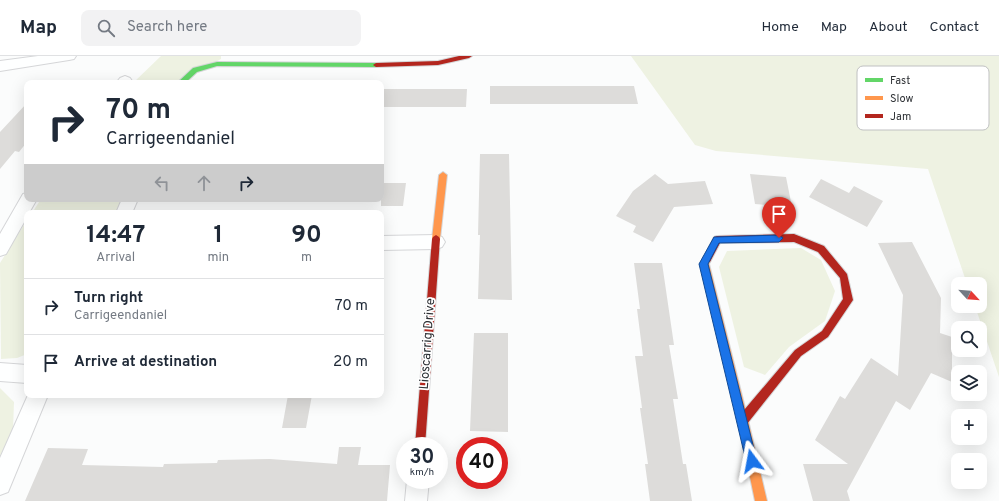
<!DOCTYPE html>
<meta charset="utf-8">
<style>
:root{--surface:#fff;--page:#f2f2f3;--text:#1f2937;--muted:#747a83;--line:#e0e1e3}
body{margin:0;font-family:Overpass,sans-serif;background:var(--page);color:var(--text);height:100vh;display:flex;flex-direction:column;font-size:15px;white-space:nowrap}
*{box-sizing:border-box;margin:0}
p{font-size:13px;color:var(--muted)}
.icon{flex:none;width:22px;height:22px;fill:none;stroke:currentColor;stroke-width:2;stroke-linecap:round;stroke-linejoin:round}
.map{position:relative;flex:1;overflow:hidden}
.panel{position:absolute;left:24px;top:154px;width:360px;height:188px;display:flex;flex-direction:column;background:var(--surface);border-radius:8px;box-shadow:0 4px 16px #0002}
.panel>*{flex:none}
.guide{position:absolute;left:24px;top:24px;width:360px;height:122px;border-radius:8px;box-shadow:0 4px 16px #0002;background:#fff;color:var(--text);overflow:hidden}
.needle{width:26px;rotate:116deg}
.tools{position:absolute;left:951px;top:221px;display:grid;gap:8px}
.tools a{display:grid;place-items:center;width:36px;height:36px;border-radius:8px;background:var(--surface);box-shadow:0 4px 16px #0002;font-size:20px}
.speed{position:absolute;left:396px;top:381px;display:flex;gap:8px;font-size:20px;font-weight:700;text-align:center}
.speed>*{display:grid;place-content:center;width:52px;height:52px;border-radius:50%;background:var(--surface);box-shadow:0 4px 16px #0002;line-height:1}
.speed small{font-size:10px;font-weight:400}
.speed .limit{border:6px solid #d22;background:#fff;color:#111}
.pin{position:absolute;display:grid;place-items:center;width:34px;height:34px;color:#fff;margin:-41px -17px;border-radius:50% 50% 50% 0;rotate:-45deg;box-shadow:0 0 4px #0007}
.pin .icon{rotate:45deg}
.me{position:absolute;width:44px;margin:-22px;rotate:347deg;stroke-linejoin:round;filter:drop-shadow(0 0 3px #0008)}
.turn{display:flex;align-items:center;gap:14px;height:84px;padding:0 16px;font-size:18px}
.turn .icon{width:52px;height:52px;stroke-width:2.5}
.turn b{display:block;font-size:28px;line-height:34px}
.lanes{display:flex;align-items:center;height:38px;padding:0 16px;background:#0003;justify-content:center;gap:20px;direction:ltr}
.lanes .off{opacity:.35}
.eta{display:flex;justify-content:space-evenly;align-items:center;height:68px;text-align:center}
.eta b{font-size:24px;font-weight:700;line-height:28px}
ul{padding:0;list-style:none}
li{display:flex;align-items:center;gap:12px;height:56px;padding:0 16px;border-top:1px solid var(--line)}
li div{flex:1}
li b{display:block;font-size:15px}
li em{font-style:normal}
header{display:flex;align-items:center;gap:24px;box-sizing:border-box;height:56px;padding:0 20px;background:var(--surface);border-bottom:1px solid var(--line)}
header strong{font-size:19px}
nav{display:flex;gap:22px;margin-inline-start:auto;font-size:14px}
.search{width:280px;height:36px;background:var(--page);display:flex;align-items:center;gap:10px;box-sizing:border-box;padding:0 14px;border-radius:8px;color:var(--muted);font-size:15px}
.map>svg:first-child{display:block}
.green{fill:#eef2e2}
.building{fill:#dddcda}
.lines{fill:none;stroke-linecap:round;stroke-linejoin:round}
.street-casing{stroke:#d5d6d8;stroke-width:2}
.fast-casing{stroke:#d5d6d8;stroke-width:2}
.slow-casing{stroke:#d5d6d8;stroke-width:2}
.jam-casing{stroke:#d5d6d8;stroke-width:2}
.street{fill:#feffff;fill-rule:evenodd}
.fast{fill:#63d668;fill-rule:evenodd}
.slow{fill:#ff974d;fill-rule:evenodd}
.jam{fill:#b3261e;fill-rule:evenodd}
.route{fill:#1a73e8;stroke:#114b97}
.labels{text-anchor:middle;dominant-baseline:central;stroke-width:3.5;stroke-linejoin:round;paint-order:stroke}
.street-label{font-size:13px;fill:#2e3135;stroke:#fff}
.key{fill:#fff;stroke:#c0c1c2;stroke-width:1}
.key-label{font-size:11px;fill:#2e3135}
</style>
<header>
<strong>Map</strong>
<div class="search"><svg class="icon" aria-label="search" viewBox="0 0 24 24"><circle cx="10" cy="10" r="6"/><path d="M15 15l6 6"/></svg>Search here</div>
<nav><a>Home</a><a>Map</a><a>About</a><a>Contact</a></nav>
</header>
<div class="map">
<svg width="999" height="445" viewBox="0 0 999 445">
<rect width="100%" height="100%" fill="#fbfcfc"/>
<!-- green -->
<path class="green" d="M161,0H221V3L177,27H133Z
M631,0H999V321L975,250H980V228H967L928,113L716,95L695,89Z
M41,143H123L116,157H32Z
M27,164V298L17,302L1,303L0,207Z
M801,192L821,204L835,235L825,265L789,291L765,319L744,311L719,211L727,195Z
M0,332L14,346L13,374L0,400Z"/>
<!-- building -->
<path class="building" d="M490,30H634L638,48H490Z
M381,33H467L466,51H381Z
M27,47V86L19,96L15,95L0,113V76Z
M480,98H509L512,244L478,243L480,179H478Z
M655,118L668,128L705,125L713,148L674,151L653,186L633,176L636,170L616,160L633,135Z
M750,118L786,121L792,151L755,148Z
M821,123L849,137L854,130L883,145L867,171L809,141Z
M381,127H406L403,150H381Z
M912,186L941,242L940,277L952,281V326L931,317L910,354L896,345L847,435L850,445H813L803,408H848L815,384L840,340L845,343L871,302L898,320L903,239L878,187Z
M634,207H662L674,289H669L678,343H673L683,408H686L692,445H650L645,408H648L640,352H642L635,300H643L637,253H640Z
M474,277H508V376L470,375Z
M288,339H312L306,372H282Z
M339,391H361L358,409H390L387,445H25L48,392L88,393L82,409L163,411L164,408L217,407L218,404L270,403L337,408Z"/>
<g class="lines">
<!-- street casing -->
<g class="street-casing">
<path id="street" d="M38,0H76L74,3L69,4L0,15V5Z
M125,20L130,22L132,25L131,27H116L120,22Z
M27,137V143H37L29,157H27V161L6,198L0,200V178L23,138Z
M122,143H138L132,157H116Z
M436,179L442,181L445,186L442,191L436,193L381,194V180Z
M0,307L27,309V327L0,325Z
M28,339H48L8,436L0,439V402Z
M407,424H429L427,445H405Z"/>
</g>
<!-- fast casing -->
<g class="fast-casing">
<path id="fast" d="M217,6L376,7L379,9L376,11L217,10L197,16L185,27H177L193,12Z"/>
</g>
<!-- slow casing -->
<g class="slow-casing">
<path id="slow" d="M443,116L447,119L440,183L439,185H433L432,183L439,119Z
M707,199L710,200L711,203L709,208L748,364L767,445H755L738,364L700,208L704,200Z"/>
</g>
<!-- jam casing -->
<g class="jam-casing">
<path id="jam" d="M459,0H472L469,2L438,9L376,11L373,9L376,7L438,5Z
M794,178L824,190L847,218L853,244L828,281L801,300L747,368L743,369L739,368L738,364L739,360L795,294L822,275L843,243L840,222L818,196L794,186L720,187L710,206H704L703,203L714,181L717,180Z
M436,179L439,181L440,183L425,390H415L432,183L433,181Z"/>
</g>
<!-- street -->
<use href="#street" class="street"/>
<!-- fast -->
<use href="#fast" class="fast"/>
<!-- slow -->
<use href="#slow" class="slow"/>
<!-- jam -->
<use href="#jam" class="jam"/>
</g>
<!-- route -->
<path class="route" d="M779,179L783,182L779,186L719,187L708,208L757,405L755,408L752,410L748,408L746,405L699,208L714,181Z"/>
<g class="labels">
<!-- street labels -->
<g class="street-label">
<text transform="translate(428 288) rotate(-86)">Lioscarrig Drive</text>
</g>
</g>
<!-- legend -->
<rect x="857" y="10" width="132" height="64" rx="6" class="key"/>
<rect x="865" y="22" width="18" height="4" fill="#63d668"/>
<rect x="865" y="40" width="18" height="4" fill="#ff974d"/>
<rect x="865" y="58" width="18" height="4" fill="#b3261e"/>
<g class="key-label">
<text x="890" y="28">Fast</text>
<text x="890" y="46">Slow</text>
<text x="890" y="64">Jam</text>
</g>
</svg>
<div class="tools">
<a><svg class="needle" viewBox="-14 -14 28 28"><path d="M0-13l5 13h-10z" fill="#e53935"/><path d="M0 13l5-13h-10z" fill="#747a83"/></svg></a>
<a><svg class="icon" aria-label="search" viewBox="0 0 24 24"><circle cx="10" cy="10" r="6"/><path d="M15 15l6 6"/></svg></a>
<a><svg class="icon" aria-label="layers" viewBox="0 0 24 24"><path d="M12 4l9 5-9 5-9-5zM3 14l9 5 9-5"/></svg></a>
<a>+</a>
<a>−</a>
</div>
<div class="speed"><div>30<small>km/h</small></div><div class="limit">40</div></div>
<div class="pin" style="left:779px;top:182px;background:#d93025"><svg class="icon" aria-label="arrive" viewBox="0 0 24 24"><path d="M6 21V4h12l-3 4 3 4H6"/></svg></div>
<svg class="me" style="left:752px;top:405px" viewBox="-20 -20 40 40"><path d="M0-17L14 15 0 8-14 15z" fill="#1a73e8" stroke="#fff" stroke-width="4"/></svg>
<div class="guide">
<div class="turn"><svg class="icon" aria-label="right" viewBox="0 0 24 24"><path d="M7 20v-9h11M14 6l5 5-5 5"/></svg><div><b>70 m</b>Carrigeendaniel</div></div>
<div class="lanes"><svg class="icon off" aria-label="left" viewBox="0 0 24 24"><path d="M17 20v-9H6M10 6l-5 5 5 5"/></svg><svg class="icon off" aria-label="ahead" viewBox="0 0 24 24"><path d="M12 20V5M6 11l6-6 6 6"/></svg><svg class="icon" aria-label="right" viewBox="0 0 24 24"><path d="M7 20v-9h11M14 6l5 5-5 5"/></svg></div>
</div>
<section class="panel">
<div class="eta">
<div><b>14:47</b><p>Arrival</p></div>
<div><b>1</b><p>min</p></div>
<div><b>90</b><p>m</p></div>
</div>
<ul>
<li><svg class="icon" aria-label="right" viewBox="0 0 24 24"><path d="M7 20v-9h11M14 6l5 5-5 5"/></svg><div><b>Turn right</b><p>Carrigeendaniel</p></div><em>70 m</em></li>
<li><svg class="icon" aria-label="arrive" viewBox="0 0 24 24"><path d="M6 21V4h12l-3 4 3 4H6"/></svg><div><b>Arrive at destination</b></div><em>20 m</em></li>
</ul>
</section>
</div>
